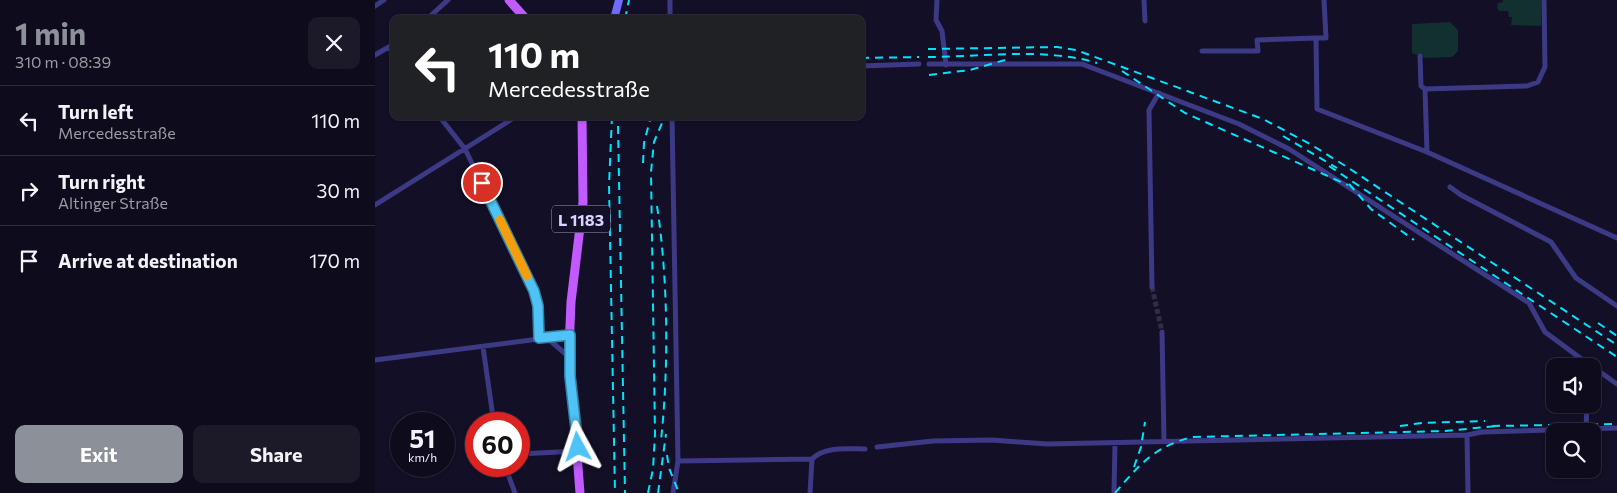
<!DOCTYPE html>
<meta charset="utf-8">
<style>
:root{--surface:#0e0b1c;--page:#1c1929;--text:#f1f3f6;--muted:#9b9ba3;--line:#2e2b3b;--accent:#8c9099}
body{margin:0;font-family:Commissioner,sans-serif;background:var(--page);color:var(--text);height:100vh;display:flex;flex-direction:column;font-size:19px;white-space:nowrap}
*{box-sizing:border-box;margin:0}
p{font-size:16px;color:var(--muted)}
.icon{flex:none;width:28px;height:28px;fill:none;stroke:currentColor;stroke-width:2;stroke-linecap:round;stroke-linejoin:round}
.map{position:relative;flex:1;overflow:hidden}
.side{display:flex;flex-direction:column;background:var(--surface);width:375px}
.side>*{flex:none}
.banner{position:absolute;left:15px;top:15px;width:475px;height:105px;border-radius:10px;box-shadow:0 1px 4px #0004,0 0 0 1px var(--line);background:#202124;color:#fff;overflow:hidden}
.buttons{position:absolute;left:1171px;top:358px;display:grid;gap:10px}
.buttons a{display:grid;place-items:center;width:55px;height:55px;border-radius:10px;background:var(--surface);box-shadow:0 1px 4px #0004,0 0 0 1px var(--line);font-size:25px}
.speed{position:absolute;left:15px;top:412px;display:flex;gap:10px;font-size:25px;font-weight:700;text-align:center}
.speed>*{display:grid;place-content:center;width:65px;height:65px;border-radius:50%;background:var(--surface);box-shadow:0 1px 4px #0004,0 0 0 1px var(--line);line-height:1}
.speed small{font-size:12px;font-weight:400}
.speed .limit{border:8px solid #d22;background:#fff;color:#111}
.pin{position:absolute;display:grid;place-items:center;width:42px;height:42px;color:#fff;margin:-21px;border:2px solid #fff;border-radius:50%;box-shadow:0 1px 5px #0007}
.me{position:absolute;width:55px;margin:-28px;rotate:355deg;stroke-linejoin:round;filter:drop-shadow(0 0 4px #0008)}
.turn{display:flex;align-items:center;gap:18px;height:105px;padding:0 15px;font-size:22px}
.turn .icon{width:65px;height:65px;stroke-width:2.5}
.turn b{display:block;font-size:35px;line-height:42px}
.round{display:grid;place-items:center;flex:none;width:52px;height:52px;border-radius:10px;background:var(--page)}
.headline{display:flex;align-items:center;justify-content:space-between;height:85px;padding:0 15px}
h1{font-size:30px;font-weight:700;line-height:38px;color:var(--accent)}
.action{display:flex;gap:10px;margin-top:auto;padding:10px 15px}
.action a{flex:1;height:58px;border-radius:10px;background:var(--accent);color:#fff;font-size:20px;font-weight:700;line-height:58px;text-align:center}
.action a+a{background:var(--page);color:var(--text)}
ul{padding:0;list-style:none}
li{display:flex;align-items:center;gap:15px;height:70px;padding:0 15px;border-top:1px solid var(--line)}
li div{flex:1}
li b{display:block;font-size:19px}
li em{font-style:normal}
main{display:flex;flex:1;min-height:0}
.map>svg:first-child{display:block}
.green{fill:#12302f}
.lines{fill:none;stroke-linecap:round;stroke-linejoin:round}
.minor-tunnel{stroke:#312d47;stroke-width:5;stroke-dasharray:5 2.5;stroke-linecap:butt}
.minor{stroke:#3d3a85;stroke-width:5}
.secondary{stroke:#6f6bff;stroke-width:8}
.primary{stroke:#c25bff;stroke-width:9}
.rail{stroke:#00e5ff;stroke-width:2;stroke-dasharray:8 6;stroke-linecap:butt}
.route-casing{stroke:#337fa1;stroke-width:12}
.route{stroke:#4fc3f7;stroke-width:9}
.slow{stroke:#f59e0b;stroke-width:9}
.labels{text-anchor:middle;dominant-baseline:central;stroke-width:5;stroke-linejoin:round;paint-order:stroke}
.shield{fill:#130f26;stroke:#9e99be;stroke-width:1}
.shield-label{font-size:16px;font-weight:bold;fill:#d9d4ff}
</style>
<main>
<section class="side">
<div class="headline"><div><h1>1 min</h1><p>310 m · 08:39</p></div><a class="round"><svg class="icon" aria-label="close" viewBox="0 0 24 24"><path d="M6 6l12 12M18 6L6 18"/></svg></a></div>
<ul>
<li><svg class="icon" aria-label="left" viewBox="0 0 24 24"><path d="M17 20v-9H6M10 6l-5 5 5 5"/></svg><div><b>Turn left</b><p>Mercedesstraße</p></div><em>110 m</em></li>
<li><svg class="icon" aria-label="right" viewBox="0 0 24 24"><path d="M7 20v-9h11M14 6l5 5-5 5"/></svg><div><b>Turn right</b><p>Altinger Straße</p></div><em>30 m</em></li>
<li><svg class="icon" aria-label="arrive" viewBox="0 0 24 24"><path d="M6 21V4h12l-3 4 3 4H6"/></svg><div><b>Arrive at destination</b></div><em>170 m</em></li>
</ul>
<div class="action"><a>Exit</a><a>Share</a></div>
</section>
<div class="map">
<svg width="1242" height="493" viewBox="0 0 1242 493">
<rect width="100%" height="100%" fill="#130f26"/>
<!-- green -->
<path class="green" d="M1128,0H1166V26L1136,25L1137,17H1134L1133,11H1124L1122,8L1123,3L1128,2Z
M1075,22L1083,30V51L1077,57L1051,58L1037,53V24Z"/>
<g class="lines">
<!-- minor-tunnel -->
<path class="minor-tunnel" d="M777,287L787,332"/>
<!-- minor -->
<path class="minor" d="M295,0V19
M562,0L561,20L567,31L571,65
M769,0L770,21
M0,6L9,0
M52,19L73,0
M941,38H951L949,0
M14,47L19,54
M827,51H883L882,40L941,38L942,109L1052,152L1242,238
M0,55L19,44
M1045,56L1046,86L1050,89L1052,152
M554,64H707L864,124L914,149L1154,303L1170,332L1216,366
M486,66L544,64
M1050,89L1152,86L1163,82L1170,67L1169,0
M64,116L90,149L159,291L163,306L164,338
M297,116L303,461L298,493
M1075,187L1086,195L1176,242L1201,278L1242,306
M0,205L142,116
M777,287L774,110L784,93
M787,332L789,441
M171,337L193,356
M108,347L119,424
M0,360L195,335
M1218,367L1242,384
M1211,429L1212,404
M1092,435L1093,493
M502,447L558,441L617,440L672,444L1092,435L1107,432L1242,428
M144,454L203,451
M303,461L437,459C450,446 472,449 490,449
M130,466L140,493
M435,493L437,459
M739,493L740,443"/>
<!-- secondary -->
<path class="secondary" d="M239,19L244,0"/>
<!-- primary -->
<path class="primary" d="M134,0L151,19
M205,493L194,349L196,302L208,202L207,116"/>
<!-- rail -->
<path class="rail" d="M250,19L254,0
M553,49L682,47L701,50L888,119L935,144L972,167L1242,345
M553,57C608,57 669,47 722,63
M486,58L544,57
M747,71L810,113L973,185
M554,75L595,70L630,60
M237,116L234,185L240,493
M243,126L250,493
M908,136L962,168
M268,163L269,143L276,116
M954,166L1242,357
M974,184L996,209L1039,240
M282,206C293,278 294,367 286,440
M1223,323L1242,336
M1025,426L1047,423L1110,421
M1117,426L1242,424
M292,455L294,468L304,493
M759,467L766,447L770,422
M273,493L278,469L280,434L276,172L279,142L290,116
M283,493L291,434
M740,493C765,464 780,446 818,437L1070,431L1122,426"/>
</g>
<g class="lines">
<!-- route casing -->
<g class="route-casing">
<path id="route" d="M107,183L159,291L163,306L164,338L195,335V376L203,447"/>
</g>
<!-- route -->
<use href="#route" class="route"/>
<!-- slow -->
<path class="slow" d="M125,220L152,276"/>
</g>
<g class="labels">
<!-- shield labels -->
<rect class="shield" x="177" y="205.5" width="58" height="27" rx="4"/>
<g class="shield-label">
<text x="206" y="219">L 1183</text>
</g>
</g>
</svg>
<div class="buttons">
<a><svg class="icon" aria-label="sound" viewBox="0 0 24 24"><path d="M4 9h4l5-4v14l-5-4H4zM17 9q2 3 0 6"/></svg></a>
<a><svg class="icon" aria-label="search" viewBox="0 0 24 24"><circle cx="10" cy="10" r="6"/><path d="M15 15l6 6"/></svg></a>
</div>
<div class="speed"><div>51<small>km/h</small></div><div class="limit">60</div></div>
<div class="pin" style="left:107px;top:183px;background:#d93025"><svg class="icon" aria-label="arrive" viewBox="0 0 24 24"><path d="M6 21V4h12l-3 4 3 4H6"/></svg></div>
<svg class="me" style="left:203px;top:447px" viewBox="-20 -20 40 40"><path d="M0-17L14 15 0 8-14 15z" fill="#4fc3f7" stroke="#fff" stroke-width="4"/></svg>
<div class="banner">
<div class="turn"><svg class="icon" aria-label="left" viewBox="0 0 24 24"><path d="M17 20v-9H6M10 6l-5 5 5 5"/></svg><div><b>110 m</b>Mercedesstraße</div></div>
</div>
</div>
</main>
